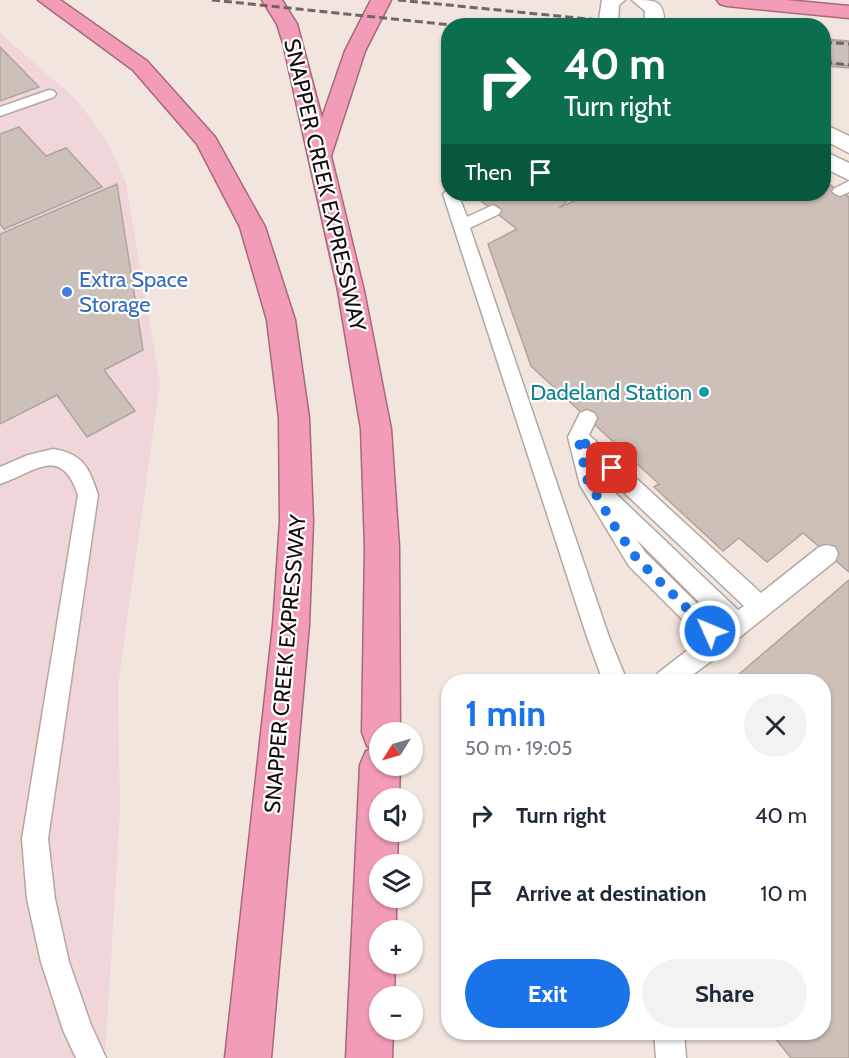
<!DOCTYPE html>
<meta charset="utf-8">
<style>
:root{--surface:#fff;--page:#f2f2f3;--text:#1f2937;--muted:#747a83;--accent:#1a73e8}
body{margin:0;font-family:Cabin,sans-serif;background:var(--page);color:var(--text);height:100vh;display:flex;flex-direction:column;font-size:22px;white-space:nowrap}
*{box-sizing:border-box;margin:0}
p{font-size:20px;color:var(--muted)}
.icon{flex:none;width:33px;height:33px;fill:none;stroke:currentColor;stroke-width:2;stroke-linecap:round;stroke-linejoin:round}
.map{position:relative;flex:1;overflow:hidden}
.details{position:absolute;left:441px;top:674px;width:390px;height:366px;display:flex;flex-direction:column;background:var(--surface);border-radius:24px;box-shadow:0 2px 4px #0004}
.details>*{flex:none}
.guide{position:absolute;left:441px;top:18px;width:390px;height:183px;border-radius:24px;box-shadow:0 2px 4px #0004;background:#0b6e4f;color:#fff;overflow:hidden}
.needle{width:39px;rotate:233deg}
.controls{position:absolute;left:369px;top:722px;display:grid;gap:12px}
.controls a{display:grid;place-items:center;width:54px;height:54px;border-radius:50%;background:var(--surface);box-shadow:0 2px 4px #0004;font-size:30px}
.pin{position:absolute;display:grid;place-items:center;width:51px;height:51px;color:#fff;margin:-26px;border-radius:12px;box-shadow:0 3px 9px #0006}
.me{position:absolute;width:66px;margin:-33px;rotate:314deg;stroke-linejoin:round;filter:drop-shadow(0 0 4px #0008)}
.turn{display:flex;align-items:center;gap:21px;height:126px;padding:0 24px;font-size:27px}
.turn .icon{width:78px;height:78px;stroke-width:2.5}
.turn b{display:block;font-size:42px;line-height:51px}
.then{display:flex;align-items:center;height:57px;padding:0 24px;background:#0003;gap:12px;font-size:22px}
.round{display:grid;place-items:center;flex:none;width:63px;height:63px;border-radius:32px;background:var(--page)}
.summary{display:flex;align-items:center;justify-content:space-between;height:102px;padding:0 24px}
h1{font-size:36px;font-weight:700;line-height:45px;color:var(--accent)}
.action{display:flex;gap:12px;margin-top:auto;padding:12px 24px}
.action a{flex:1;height:69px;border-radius:36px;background:var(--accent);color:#fff;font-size:24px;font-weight:700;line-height:69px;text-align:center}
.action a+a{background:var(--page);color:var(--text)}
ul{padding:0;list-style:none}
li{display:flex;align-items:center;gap:18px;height:78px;padding:0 24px}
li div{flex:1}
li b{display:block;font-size:22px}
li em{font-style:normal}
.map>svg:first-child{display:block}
.commercial{fill:#f1d6d9}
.building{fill:#cdc0b8;stroke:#b0a49c;stroke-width:1.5}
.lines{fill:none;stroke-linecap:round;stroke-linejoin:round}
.lane-casing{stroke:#b3a79f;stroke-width:3}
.street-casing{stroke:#b3a79f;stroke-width:3}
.highway-casing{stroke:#a46a7a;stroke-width:3}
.lane{fill:#fff;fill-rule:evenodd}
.street{fill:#fff;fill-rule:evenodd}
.highway{fill:#f39cb5;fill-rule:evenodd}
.rail{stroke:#6f6762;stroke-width:3;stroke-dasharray:8 4;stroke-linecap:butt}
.route{stroke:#1a73e8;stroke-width:10;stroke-dasharray:0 18}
.shop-dot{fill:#3f7fe0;stroke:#fff;stroke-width:2}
.culture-dot{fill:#0f9aa8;stroke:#fff;stroke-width:2}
.labels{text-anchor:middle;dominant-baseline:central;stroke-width:4.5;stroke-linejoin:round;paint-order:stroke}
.street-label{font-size:22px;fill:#120e0b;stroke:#fff}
.shop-label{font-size:22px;fill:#366cbe;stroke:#fff;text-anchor:start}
.culture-label{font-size:22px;fill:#0d838f;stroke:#fff;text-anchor:end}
</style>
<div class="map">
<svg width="849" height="1058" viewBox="0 0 849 1058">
<rect width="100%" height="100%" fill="#f2e5dd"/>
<!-- commercial -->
<path class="commercial" d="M0,33L78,101L107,142L126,183L160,383L118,686L120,813L105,1058H0Z"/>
<!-- building -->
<path class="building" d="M824,39L849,41V68L827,66Z
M828,40L849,42V66L832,64Z
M0,47L39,87L0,101Z
M19,127L46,156L66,148L102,187L4,229L0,224V134Z
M824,181L849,197V572L803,533L767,562L739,538L723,551L654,487L659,484L531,366L488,244L517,229L481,201L476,194H575L559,208L588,194H824Z
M117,184L143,350L104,370L135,411L87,437L57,395L0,424V234Z
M849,580V1058H791L770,1032H824V681H731Z"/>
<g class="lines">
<!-- lane casing -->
<g class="lane-casing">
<path id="lane" d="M49,90L54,91L56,94L54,97L0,116V107Z
M849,181V192L840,196L835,194L832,191L835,188Z
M448,190V194H458L467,217L493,205L501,210L499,214L470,228L609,637L627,681H603L587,637L443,194Z
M587,410L594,413L597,418L589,435L761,593L819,547L827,545L835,547L838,554L835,561L730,645L728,649L684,681H654L658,673L702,639L629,566L580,485L568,437L580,413ZM594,464L744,606L738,610L612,490L603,488L597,477ZM636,539L721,624L719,625L645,552Z
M53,449C84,454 89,468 98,495L48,839L55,899L69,962L91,1025L106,1058H76L63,1030L41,962L27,899L22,839L78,495C61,444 35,472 0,484V467L28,455Z
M654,1032H684L686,1058H656Z"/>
</g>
<!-- street casing -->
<g class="street-casing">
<path id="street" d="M602,0H625L619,5L618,26H598Z
M632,0C657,0 665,0 664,26H644L645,11Z
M824,124L849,136V153L824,140Z
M824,151L849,163V180L824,168Z"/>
</g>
<!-- highway casing -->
<g class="highway-casing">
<path id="highway" d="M38,0H60L147,61L215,137L265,227L295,320L309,418L313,521L309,625L271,1058H225L273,625L280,521L279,418L267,320L240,227L197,144L133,70Z
M262,0H282L297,24L322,118L345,51L371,0H391L365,51L331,156L364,291L391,429L399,547L400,732H380V765H400L399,798H380V831H398L397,864H380V897H396V930H380V963H395L394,996H380V1029H393L392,1058H346L360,765L366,751L374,748L367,746L362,732L365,547L361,429L338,291L283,43L277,24Z
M717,0H786L849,6V18L727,6L720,4Z"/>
</g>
<!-- lane -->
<use href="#lane" class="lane"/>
<!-- street -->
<use href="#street" class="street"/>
<!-- highway -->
<use href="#highway" class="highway"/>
<!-- rail -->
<path class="rail" d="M212,0L460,26
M398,0L658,26
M824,42L849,44
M824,62L849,65"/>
</g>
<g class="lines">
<!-- route -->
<path class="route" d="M612,468L578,437L587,479L615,527L637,559L710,631"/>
</g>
<!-- markers -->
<circle class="shop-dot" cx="67" cy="292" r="6"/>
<circle class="culture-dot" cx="704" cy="392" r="6"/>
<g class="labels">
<!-- street labels -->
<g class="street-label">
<text transform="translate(325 185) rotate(77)">SNAPPER CREEK EXPRESSWAY</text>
<text transform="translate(285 664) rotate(-85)">SNAPPER CREEK EXPRESSWAY</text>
</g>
<!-- shop labels -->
<g class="shop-label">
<text x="79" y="279">Extra Space<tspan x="79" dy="25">Storage</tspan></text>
</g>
<!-- culture labels -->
<g class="culture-label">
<text x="692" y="392">Dadeland Station</text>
</g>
</g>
</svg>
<div class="controls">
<a><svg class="needle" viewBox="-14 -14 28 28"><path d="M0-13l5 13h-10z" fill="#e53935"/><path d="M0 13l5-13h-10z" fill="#747a83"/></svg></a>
<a><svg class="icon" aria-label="sound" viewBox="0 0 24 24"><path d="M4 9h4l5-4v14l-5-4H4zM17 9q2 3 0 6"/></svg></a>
<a><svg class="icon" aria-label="layers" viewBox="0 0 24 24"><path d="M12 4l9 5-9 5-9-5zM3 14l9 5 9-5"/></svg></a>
<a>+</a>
<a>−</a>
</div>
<div class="pin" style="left:612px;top:468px;background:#d93025"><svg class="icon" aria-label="arrive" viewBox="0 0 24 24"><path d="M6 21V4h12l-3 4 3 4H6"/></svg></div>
<svg class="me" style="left:710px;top:631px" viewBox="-20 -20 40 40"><circle r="17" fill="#1a73e8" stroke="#fff" stroke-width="3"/><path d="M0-11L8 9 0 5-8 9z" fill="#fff"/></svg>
<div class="guide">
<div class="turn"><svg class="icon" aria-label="right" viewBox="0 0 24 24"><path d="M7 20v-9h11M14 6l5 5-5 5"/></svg><div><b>40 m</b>Turn right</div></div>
<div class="then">Then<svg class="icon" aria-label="arrive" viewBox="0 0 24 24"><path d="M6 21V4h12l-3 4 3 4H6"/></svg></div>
</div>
<section class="details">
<div class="summary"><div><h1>1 min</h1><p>50 m · 19:05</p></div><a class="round"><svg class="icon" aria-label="close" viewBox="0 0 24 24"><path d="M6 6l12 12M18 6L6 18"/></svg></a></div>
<ul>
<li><svg class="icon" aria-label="right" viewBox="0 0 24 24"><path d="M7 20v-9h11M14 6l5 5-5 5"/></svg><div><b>Turn right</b></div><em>40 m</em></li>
<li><svg class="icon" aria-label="arrive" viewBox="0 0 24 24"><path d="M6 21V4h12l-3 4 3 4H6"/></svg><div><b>Arrive at destination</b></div><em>10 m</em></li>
</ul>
<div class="action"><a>Exit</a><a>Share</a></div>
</section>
</div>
